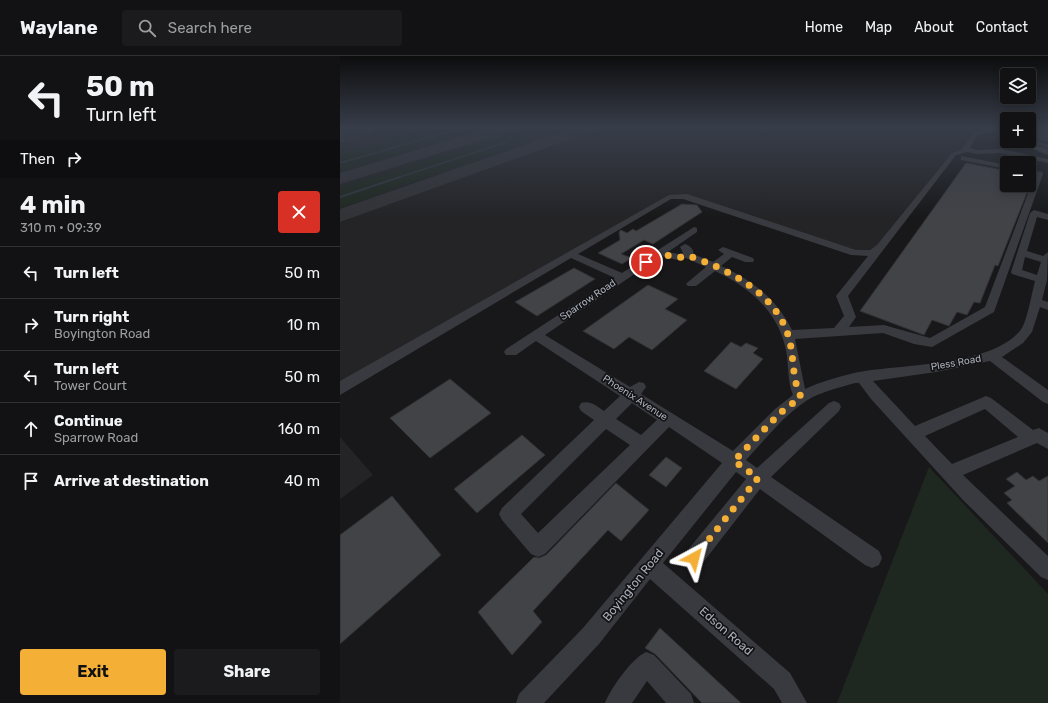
<!DOCTYPE html>
<meta charset="utf-8">
<style>
:root{--surface:#121214;--page:#1b1b1d;--text:#f1f3f6;--muted:#9c9ea0;--line:#313234;--accent:#f3af36}
body{margin:0;font-family:Rubik,sans-serif;background:var(--page);color:var(--text);height:100vh;display:flex;flex-direction:column;font-size:15px;white-space:nowrap}
*{box-sizing:border-box;margin:0}
p{font-size:13px;color:var(--muted)}
.icon{flex:none;width:22px;height:22px;fill:none;stroke:currentColor;stroke-width:2;stroke-linecap:round;stroke-linejoin:round}
.map{position:relative;flex:1;overflow:hidden}
.panel{display:flex;flex-direction:column;background:var(--surface);width:340px}
.panel>*{flex:none}
.hud{background:#121214;color:var(--text);overflow:hidden}
.tools{position:absolute;left:660px;top:12px;display:grid;gap:8px}
.tools a{display:grid;place-items:center;width:36px;height:36px;border-radius:4px;background:var(--surface);box-shadow:0 2px 10px #0003,0 0 0 1px var(--line);font-size:20px}
.pin{position:absolute;display:grid;place-items:center;width:34px;height:34px;color:#fff;margin:-17px;border:2px solid #fff;border-radius:50%;box-shadow:0 1px 4px #0007}
.me{position:absolute;width:44px;margin:-22px;rotate:38deg;stroke-linejoin:round;filter:drop-shadow(0 0 3px #0008)}
.turn{display:flex;align-items:center;gap:14px;height:84px;padding:0 20px;font-size:18px}
.turn .icon{width:52px;height:52px;stroke-width:2.5}
.turn b{display:block;font-size:28px;line-height:34px}
.then{display:flex;align-items:center;height:38px;padding:0 20px;background:#0003;gap:8px;font-size:15px}
.round{display:grid;place-items:center;flex:none;width:42px;height:42px;border-radius:4px;background:var(--page)}
.head{display:flex;align-items:center;justify-content:space-between;height:68px;padding:0 20px}
h1{font-size:24px;font-weight:700;line-height:30px}
.action{display:flex;gap:8px;margin-top:auto;padding:8px 20px}
.action a{flex:1;height:46px;border-radius:4px;background:var(--accent);color:#111;font-size:16px;font-weight:700;line-height:46px;text-align:center}
.action a+a{background:var(--page);color:var(--text)}
ul{padding:0;list-style:none}
li{display:flex;align-items:center;gap:12px;height:52px;padding:0 20px;border-top:1px solid var(--line)}
li div{flex:1}
li b{display:block;font-size:15px}
li em{font-style:normal}
header{display:flex;align-items:center;gap:24px;box-sizing:border-box;height:56px;padding:0 20px;background:var(--surface);border-bottom:1px solid var(--line)}
header strong{font-size:19px}
nav{display:flex;gap:22px;margin-inline-start:auto;font-size:14px}
.search{width:280px;height:36px;background:var(--page);display:flex;align-items:center;gap:10px;box-sizing:border-box;padding:0 14px;border-radius:4px;color:var(--muted);font-size:15px}
main{display:flex;flex:1;min-height:0}
.map>svg:first-child{display:block}
.built{fill:#242427}
.green{fill:#1f2820}
.lines{fill:none;stroke-linecap:round;stroke-linejoin:round}
.stream-far1{stroke:#2d373e;stroke-width:1.5}
.stream{stroke:#2d373e;stroke-width:2}
.taxiway{fill:#323337;fill-rule:evenodd}
.runway{fill:#323337;fill-rule:evenodd}
.building{fill:#424347;stroke:#323236}
.minor{fill:#393a3f;fill-rule:evenodd}
.route{stroke:#f3af36;stroke-width:7;stroke-dasharray:0 12.6}
.labels{text-anchor:middle;dominant-baseline:central;stroke-width:3.5;stroke-linejoin:round;paint-order:stroke}
.street-label{font-size:10px;fill:#aaafba;stroke:#131315}
.near-street-label{font-size:12px;fill:#aaafba;stroke:#131315}
</style>
<header>
<strong>Waylane</strong>
<div class="search"><svg class="icon" aria-label="search" viewBox="0 0 24 24"><circle cx="10" cy="10" r="6"/><path d="M15 15l6 6"/></svg>Search here</div>
<nav><a>Home</a><a>Map</a><a>About</a><a>Contact</a></nav>
</header>
<main>
<section class="panel">
<div class="hud">
<div class="turn"><svg class="icon" aria-label="left" viewBox="0 0 24 24"><path d="M17 20v-9H6M10 6l-5 5 5 5"/></svg><div><b>50 m</b>Turn left</div></div>
<div class="then">Then<svg class="icon" aria-label="right" viewBox="0 0 24 24"><path d="M7 20v-9h11M14 6l5 5-5 5"/></svg></div>
</div>
<div class="head"><div><h1>4 min</h1><p>310 m · 09:39</p></div><a class="round" style="background:#d93025;color:#fff"><svg class="icon" aria-label="close" viewBox="0 0 24 24"><path d="M6 6l12 12M18 6L6 18"/></svg></a></div>
<ul>
<li><svg class="icon" aria-label="left" viewBox="0 0 24 24"><path d="M17 20v-9H6M10 6l-5 5 5 5"/></svg><div><b>Turn left</b></div><em>50 m</em></li>
<li><svg class="icon" aria-label="right" viewBox="0 0 24 24"><path d="M7 20v-9h11M14 6l5 5-5 5"/></svg><div><b>Turn right</b><p>Boyington Road</p></div><em>10 m</em></li>
<li><svg class="icon" aria-label="left" viewBox="0 0 24 24"><path d="M17 20v-9H6M10 6l-5 5 5 5"/></svg><div><b>Turn left</b><p>Tower Court</p></div><em>50 m</em></li>
<li><svg class="icon" aria-label="ahead" viewBox="0 0 24 24"><path d="M12 20V5M6 11l6-6 6 6"/></svg><div><b>Continue</b><p>Sparrow Road</p></div><em>160 m</em></li>
<li><svg class="icon" aria-label="arrive" viewBox="0 0 24 24"><path d="M6 21V4h12l-3 4 3 4H6"/></svg><div><b>Arrive at destination</b></div><em>40 m</em></li>
</ul>
<div class="action"><a>Exit</a><a>Share</a></div>
</section>
<div class="map">
<svg width="708" height="647" viewBox="0 0 708 647">
<rect width="100%" height="100%" fill="#18181a"/>
<!-- built -->
<path class="built" d="M0,71H667L634,80L625,93L613,99L541,191L515,197L344,140L329,141L0,336Z
M0,381L33,419L0,443Z"/>
<!-- green -->
<path class="green" d="M93,71H150L0,116V97Z
M175,79L186,82L187,86L0,152V131L159,81Z
M589,411L708,538V647H497Z"/>
<g class="lines">
<!-- stream-far1 -->
<path class="stream-far1" d="M0,107L125,71
M57,122L167,86"/>
<!-- stream -->
<path class="stream" d="M0,141L60,121"/>
<!-- taxiway -->
<path class="taxiway" d="M154,71H176L174,74L0,128V117Z
M236,71H257L255,74L0,166V153Z"/>
<!-- runway -->
<path class="runway" d="M0,71H35L30,79L0,87Z"/>
</g>
<!-- building -->
<path class="building" d="M708,71V86L689,81V73Z
M689,87L708,93V99L689,91Z
M626,107L667,115V129H690L658,210L655,209L640,247L634,246L627,259L617,256L609,270L592,264L584,279L520,255Z
M342,148L357,149L362,156L313,188L304,184L281,198L292,202L282,208L258,197L280,184L279,176L281,174L287,177L293,173L296,175Z
M234,212L255,223L197,260L175,246Z
M308,229L338,243L325,253L347,264L312,294L289,281L274,293L243,275Z
M391,286L401,291L406,287L418,292L413,297L423,303L396,333L364,315Z
M110,323L151,357L90,402L50,362Z
M182,379L205,399L137,457L114,433Z
M326,401L342,412L326,431L309,419Z
M677,416L686,424L693,420L699,425L708,420V487L667,447L672,444L664,437L675,430L666,423Z
M276,427L309,454L281,485L268,474L193,555L202,566L172,599L138,556L194,501L199,502L206,499Z
M52,440L101,499L0,588V479Z
M320,572L401,647H362L315,598L305,592Z"/>
<g class="lines">
<!-- minor -->
<path class="minor" d="M658,71H667V73L637,79L630,92L637,94L661,93L708,103V107L661,97L637,98L627,96L616,99L508,240L516,261L509,271L544,269L590,282L645,251L695,119L689,118V114L702,116L703,118L654,256L592,291L574,288L543,277L455,283L465,333C480,326 497,321 514,317C557,308 656,311 682,272C687,264 692,237 695,225L672,218L671,216L690,157L694,154L708,158V164L697,161L687,195L703,200L708,196L707,224L702,244L708,246V254L700,251L692,276L683,287L662,301L708,334V348L703,346L650,305L596,316L533,325L575,370L646,340L651,342L693,374L699,372L708,377V393L697,387L623,419L708,500V524L701,521L623,444L531,343L519,327H515C498,332 480,336 466,345C442,361 425,384 406,404L417,412L489,347L494,345L499,347L501,351L499,355L431,421L539,495L542,502L539,509L532,512L525,509L420,433L361,509L354,512L347,509L344,502L347,495L406,423L396,416L323,507L450,617L467,647H442L434,633L310,523L259,588L204,647H176L179,638L243,572L382,407L329,371L205,498L198,501L191,498L162,464L159,458L162,452L254,364L241,355L239,351L241,347C250,344 257,350 264,355L280,340L196,285L176,299H166L164,296L166,293L275,222L231,202L0,339V325L329,139L347,138L516,194H530L537,189L612,97L622,93L633,77ZM331,143H343L511,199L528,200L496,240L504,260L494,272L452,274C437,243 412,224 381,210L392,201L405,206H413L414,204L413,202L383,191L378,194L384,198L373,206L353,198C355,194 349,189 345,188L340,191L343,197L338,198L328,196L357,176V172L354,171L282,217L238,198ZM321,200L338,204L346,202L366,211L348,226L346,228L348,230H356L375,215C409,231 438,255 446,294C449,309 447,324 453,339L435,353L393,395L301,338L306,331L304,327L299,326L290,331L205,279ZM685,201L701,206L697,219L682,214ZM292,347L317,364L301,379L276,363ZM645,353L678,381L612,408L585,380ZM266,373L290,389L198,477L181,458Z
M689,82L708,88V92L687,85H689Z
M621,100L667,109V113L621,104Z
M306,596L314,599L351,638L354,647H326L307,625L292,647H265C271,632 292,602 306,596Z"/>
</g>
<!-- sky -->
<linearGradient id="sky" x2="0" y2="1"><stop stop-color="#0d0d0e"/><stop offset="0.44" stop-color="#373d49"/><stop offset="1" stop-color="#373d49" stop-opacity="0"/></linearGradient>
<rect width="708" height="162" fill="url(#sky)"/>
<g class="lines">
<!-- route -->
<path class="route" d="M306,206L320,197C326,199 332,201 338,201C342,202 345,199 349,200C388,213 435,237 448,279C455,301 451,321 461,341L440,357L394,405L418,422L354,502"/>
</g>
<g class="labels">
<!-- street labels -->
<g class="street-label">
<text transform="translate(248 244) rotate(-34)">Sparrow Road</text>
<text transform="translate(616 307) rotate(-10)">Pless Road</text>
<text transform="translate(295 342) rotate(33)">Phoenix Avenue</text>
</g>
<!-- near-street labels -->
<g class="near-street-label">
<text transform="translate(293 529) rotate(-51)">Boyington Road</text>
<text transform="translate(386 575) rotate(41)">Edson Road</text>
</g>
</g>
</svg>
<div class="tools">
<a><svg class="icon" aria-label="layers" viewBox="0 0 24 24"><path d="M12 4l9 5-9 5-9-5zM3 14l9 5 9-5"/></svg></a>
<a>+</a>
<a>−</a>
</div>
<div class="pin" style="left:306px;top:206px;background:#d93025"><svg class="icon" aria-label="arrive" viewBox="0 0 24 24"><path d="M6 21V4h12l-3 4 3 4H6"/></svg></div>
<svg class="me" style="left:354px;top:502px" viewBox="-20 -20 40 40"><path d="M0-17L14 15 0 8-14 15z" fill="#f3af36" stroke="#fff" stroke-width="4"/></svg>
</div>
</main>
